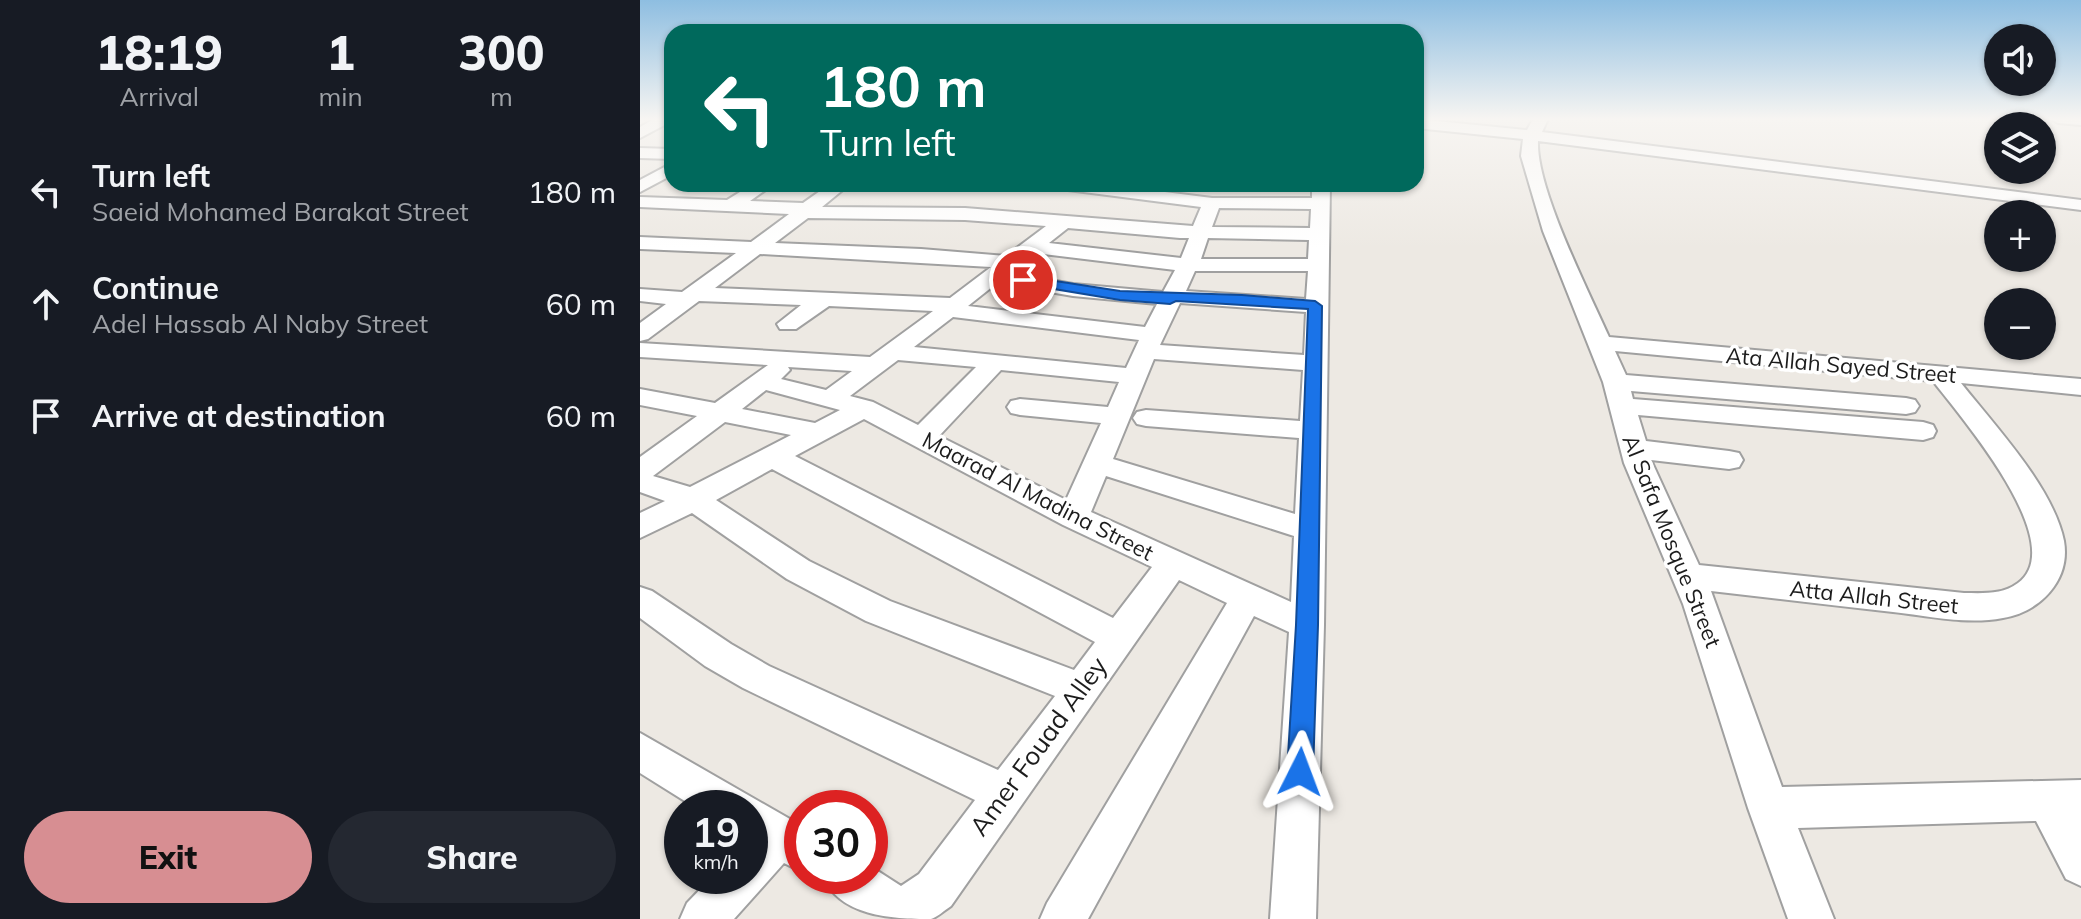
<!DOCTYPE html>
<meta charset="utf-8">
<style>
:root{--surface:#171b24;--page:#242831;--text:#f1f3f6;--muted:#9ea1a6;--accent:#d78e92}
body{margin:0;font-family:Mulish,sans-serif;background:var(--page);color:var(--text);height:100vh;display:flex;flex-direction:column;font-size:30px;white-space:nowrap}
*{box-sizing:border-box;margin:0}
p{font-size:26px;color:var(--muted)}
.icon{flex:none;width:44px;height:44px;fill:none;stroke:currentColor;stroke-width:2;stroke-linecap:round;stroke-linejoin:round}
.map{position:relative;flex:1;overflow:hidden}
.sheet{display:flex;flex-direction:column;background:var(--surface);width:640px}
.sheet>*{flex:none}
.banner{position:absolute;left:24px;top:24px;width:760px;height:168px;border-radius:24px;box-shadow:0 2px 6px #0004;background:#00695c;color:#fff;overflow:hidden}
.fabs{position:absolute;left:1344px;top:24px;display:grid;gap:16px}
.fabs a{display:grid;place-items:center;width:72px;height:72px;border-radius:50%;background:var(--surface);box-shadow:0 2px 6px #0004;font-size:40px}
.speed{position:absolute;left:24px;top:790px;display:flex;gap:16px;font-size:40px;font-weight:700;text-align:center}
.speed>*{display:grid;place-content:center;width:104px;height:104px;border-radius:50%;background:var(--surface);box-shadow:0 2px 6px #0004;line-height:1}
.speed small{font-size:20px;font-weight:400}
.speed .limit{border:12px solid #d22;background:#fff;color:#111}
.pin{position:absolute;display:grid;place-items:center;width:68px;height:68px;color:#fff;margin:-34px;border:4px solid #fff;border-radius:50%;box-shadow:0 2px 8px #0007}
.me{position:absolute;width:88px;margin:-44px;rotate:3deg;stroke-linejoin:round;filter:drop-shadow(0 0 6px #0008)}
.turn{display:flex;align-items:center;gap:28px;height:168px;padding:0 24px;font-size:36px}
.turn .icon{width:104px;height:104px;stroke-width:2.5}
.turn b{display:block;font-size:56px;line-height:68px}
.eta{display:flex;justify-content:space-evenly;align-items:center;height:136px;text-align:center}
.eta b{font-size:48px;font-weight:800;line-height:56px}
.primary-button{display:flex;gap:16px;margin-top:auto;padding:16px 24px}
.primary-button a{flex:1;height:92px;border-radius:48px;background:var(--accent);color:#111;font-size:32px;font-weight:800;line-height:92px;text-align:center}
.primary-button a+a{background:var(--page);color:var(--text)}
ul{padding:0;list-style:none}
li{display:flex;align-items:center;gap:24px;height:112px;padding:0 24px}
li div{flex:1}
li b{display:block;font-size:30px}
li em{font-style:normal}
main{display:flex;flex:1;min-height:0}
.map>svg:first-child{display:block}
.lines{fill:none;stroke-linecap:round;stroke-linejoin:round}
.street-casing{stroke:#a0a0a0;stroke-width:4}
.street{fill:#fff;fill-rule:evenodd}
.route{fill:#1a73e8;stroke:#114b97;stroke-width:2}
.labels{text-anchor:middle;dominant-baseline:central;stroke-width:7;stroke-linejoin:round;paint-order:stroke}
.street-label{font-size:22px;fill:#1c1c1c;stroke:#fff}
.near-street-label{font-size:26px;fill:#1c1c1c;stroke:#fff}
</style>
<main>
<section class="sheet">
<div class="eta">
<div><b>18:19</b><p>Arrival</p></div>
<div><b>1</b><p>min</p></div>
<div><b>300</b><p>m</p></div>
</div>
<ul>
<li><svg class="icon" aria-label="left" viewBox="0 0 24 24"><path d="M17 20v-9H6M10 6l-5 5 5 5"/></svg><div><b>Turn left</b><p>Saeid Mohamed Barakat Street</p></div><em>180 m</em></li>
<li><svg class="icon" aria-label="ahead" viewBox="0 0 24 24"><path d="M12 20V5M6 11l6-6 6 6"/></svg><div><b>Continue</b><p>Adel Hassab Al Naby Street</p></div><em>60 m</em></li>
<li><svg class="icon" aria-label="arrive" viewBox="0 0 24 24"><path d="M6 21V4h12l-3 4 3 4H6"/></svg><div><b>Arrive at destination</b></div><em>60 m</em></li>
</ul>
<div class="primary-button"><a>Exit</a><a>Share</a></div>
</section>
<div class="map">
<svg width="1441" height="919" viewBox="0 0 1441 919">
<rect width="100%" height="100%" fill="#ede9e3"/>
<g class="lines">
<!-- street casing -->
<g class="street-casing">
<path id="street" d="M14,119L32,121L0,138V127Z
M776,119L887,130L893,119H908L902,132L1441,200V210L898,141C896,188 948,290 969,337L1441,379V395L1321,383C1355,426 1413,487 1424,541C1431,581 1399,612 1363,618C1327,625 1289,616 1253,612C1192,605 1132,598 1071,591L1142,787L1441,780V886L1426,879L1396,821L1158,828L1194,919H1148L1108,808L1043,604L984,463L963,382L903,231L881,156L883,139L776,128ZM975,351L1293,381C1320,416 1431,544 1378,583C1362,595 1342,593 1324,593L1059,565L1011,460L1089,469L1099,467L1103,460L1099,453L1089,451L1006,441L998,415L1283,440L1293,437L1296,431L1293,425L1283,422L993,399L991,391L1266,414L1275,412L1279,406L1275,400L1266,398L986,375Z
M1411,119H1441V125L1418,123Z
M0,148L32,149V159L0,158Z
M32,163V175L0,192V180Z
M113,184H134L110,201L163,203L190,184H210L182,207L325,208L553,226L561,207L420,189L411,184H462L572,198H672V184H690L684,625L676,919H630L649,632L614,616L448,919H400L407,903L587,603L539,580L311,906C305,910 296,918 291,919C251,919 199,916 183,876H230V866L261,886L279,874L335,800L103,688L65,666L0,618V587L12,591L91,644L129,666L358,770L415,696L226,621L147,579L52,513L0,538V513L25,501L0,492V457L57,416L0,405V389L75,403L128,365L0,357V343L230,357L293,311L189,306L156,329H140L137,324L161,305L59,301L8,339L0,341V323L26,304L0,301V289L42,292L96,253L0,249V237L111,242L149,214L0,207V197L87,200ZM579,208L671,209L670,228L572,227ZM168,218L325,220L406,226L366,256L281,249L135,243ZM428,228L540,238H549L541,258L409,243ZM568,238L669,240L668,259H561ZM395,253L535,270L523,292L433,284L370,273ZM120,254L351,267L310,298L75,288ZM555,271H668L666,299L546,291ZM357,283L433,296L517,304L505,327L328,306ZM540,303L666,312L664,355L520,345ZM313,317L499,340L486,368L274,347ZM514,359L663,370L660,421L506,410L497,412L493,418L497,424L506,426L659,438L655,514L473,459ZM258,360L336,367L278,425L233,402L210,396ZM148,367L212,371L186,390L141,379L150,370ZM361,370L479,382L468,407L380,399L371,401L367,407L371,413L380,415L461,423L426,500L299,436ZM126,390L200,410L175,423L102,409ZM224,419L423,525L512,567L473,618L155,456ZM85,422L151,435L50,487L13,476ZM132,469L455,642L434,670L250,601L169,561L76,500ZM466,476L654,536L651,602L451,512Z
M0,733L162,826V872L144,863L94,919H40L47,903L73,876H110V808H56L0,773Z"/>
</g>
<!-- street -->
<use href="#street" class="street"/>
</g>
<!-- sky -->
<linearGradient id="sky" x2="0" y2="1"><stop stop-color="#8ebee1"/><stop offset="0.48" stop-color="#f7f5f2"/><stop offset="1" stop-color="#f7f5f2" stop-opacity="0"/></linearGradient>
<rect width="1441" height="248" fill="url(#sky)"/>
<!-- route -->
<path class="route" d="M383,276L480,291L602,295L675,301L682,306L678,625L673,772L669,781L660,785L651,781L647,772L656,625L668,309L536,301L530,304L480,300L378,283L376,280Z"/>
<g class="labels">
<!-- street labels -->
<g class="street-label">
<text transform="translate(1201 365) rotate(5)">Ata Allah Sayed Street</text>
<text transform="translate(398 496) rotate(27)">Maarad Al Madina Street</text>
<text transform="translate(1032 541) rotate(68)">Al Safa Mosque Street</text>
<text transform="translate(1234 597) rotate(6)">Atta Allah Street</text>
</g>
<!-- near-street labels -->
<g class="near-street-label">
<text transform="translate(398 746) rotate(-54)">Amer Fouad Alley</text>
</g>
</g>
</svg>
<div class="fabs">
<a><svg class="icon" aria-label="sound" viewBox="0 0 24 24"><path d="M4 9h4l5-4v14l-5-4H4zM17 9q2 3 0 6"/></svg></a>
<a><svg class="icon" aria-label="layers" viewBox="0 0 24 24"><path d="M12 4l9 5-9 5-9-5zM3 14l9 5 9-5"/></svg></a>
<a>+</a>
<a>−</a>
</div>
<div class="speed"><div>19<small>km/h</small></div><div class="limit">30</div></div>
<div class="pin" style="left:383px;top:280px;background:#d93025"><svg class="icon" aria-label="arrive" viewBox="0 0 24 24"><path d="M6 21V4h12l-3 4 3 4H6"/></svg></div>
<svg class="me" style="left:660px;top:772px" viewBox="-20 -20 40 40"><path d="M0-17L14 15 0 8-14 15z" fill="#1a73e8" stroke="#fff" stroke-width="4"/></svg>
<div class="banner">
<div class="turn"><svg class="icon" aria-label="left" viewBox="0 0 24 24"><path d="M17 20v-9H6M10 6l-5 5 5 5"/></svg><div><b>180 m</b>Turn left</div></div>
</div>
</div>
</main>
